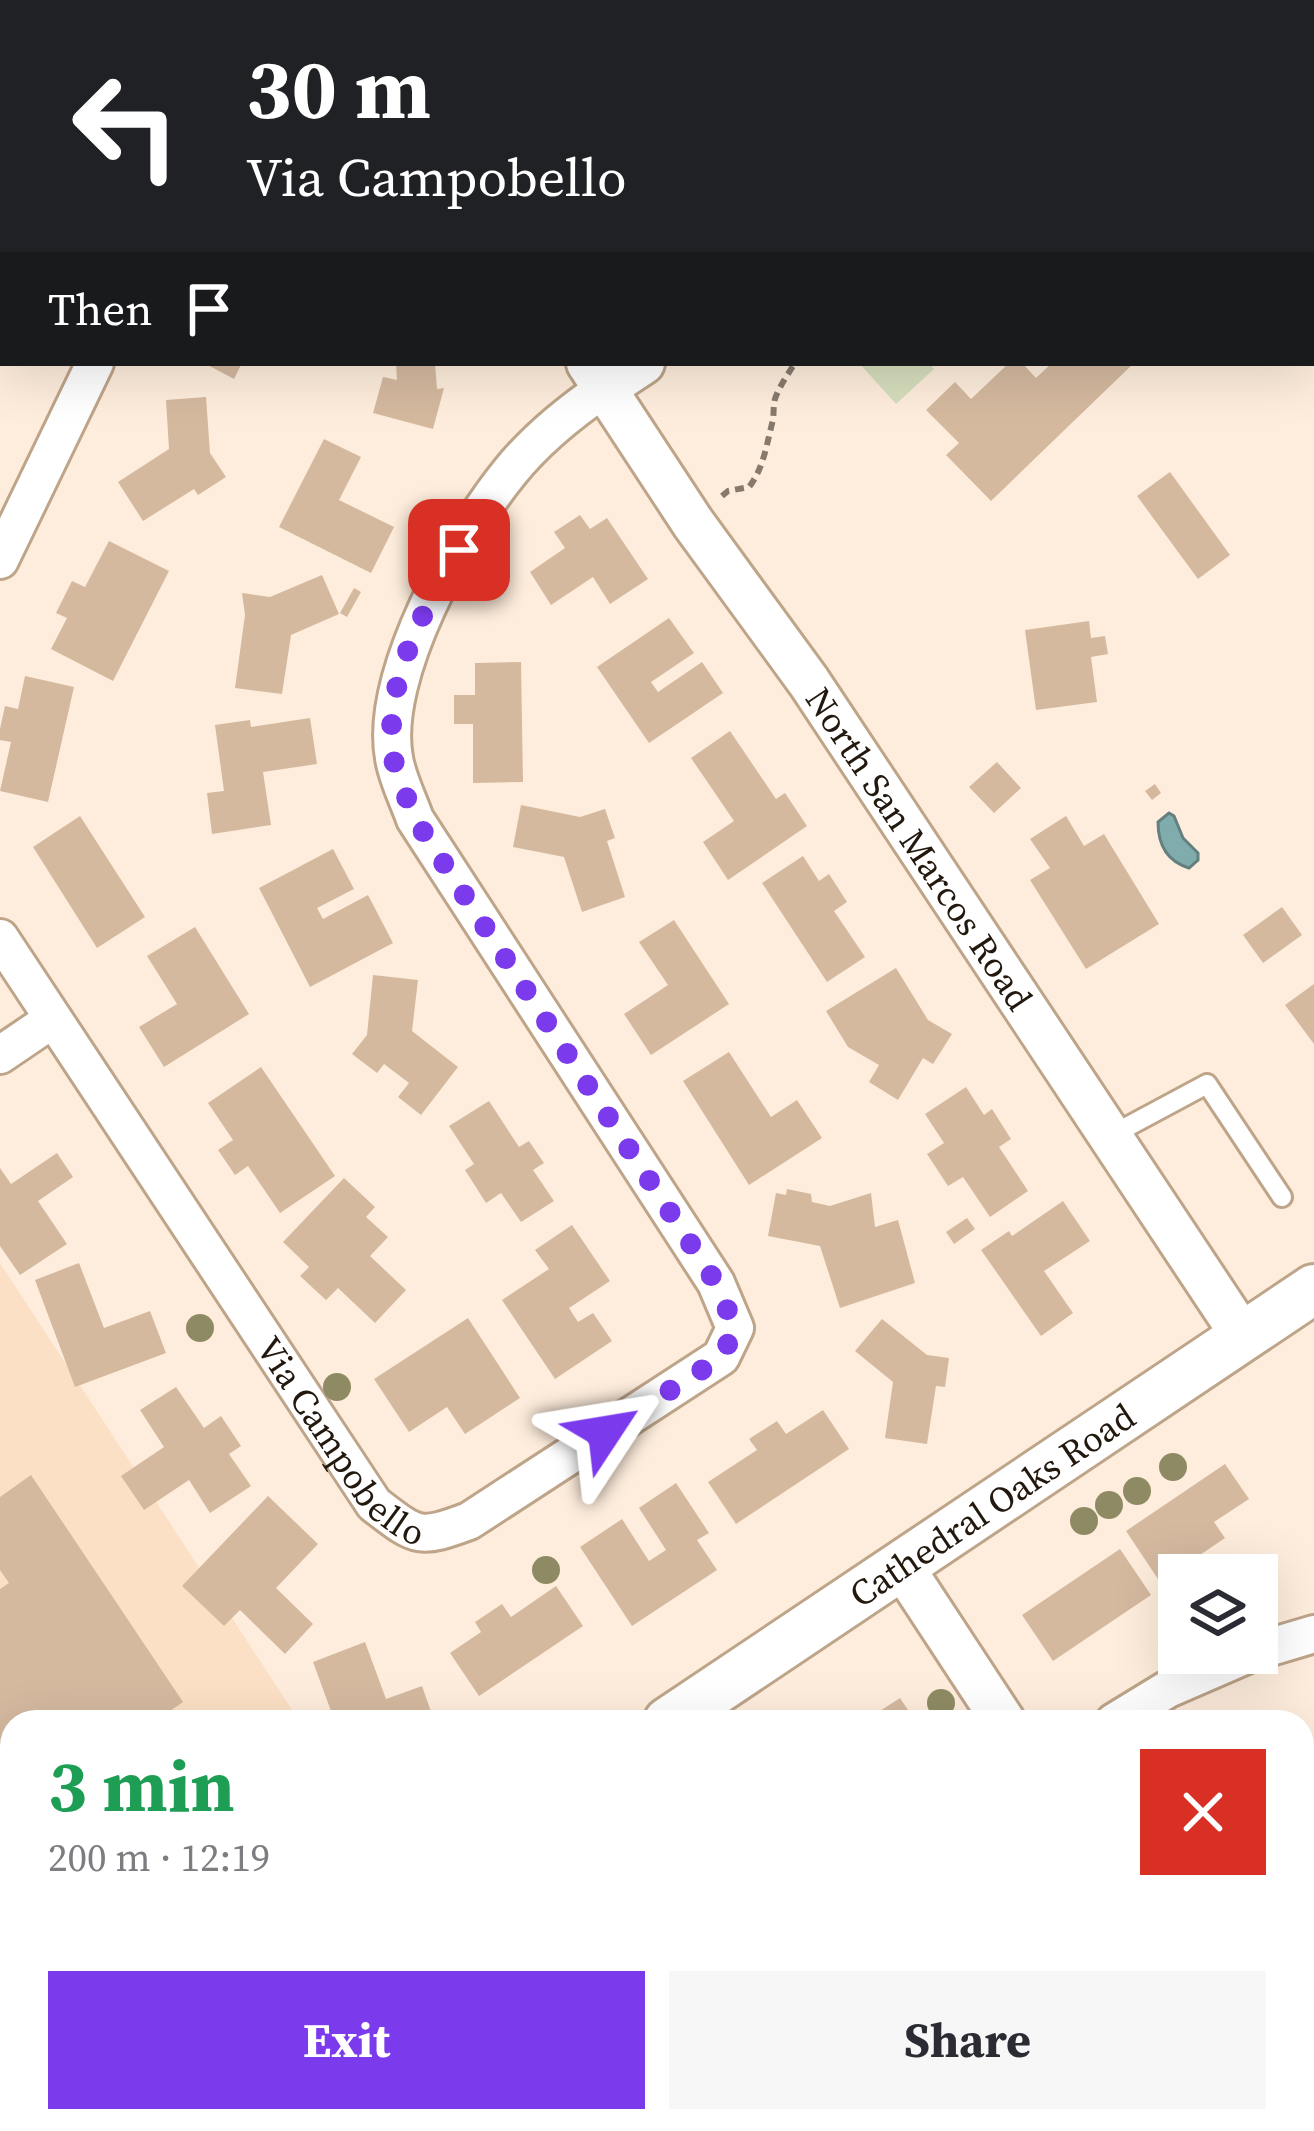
<!DOCTYPE html>
<meta charset="utf-8">
<style>
:root{--surface:#fff;--page:#f7f7f7;--text:#2b2b33;--muted:#7c7c81;--accent:#7c3aed}
body{margin:0;font-family:"Source Serif 4",serif;background:var(--page);color:var(--text);height:100vh;display:flex;flex-direction:column;font-size:45px;white-space:nowrap}
*{box-sizing:border-box;margin:0}
p{font-size:39px;color:var(--muted)}
.icon{flex:none;width:66px;height:66px;fill:none;stroke:currentColor;stroke-width:2;stroke-linecap:round;stroke-linejoin:round}
.map{position:relative;flex:1;overflow:hidden}
.details{position:absolute;left:0px;top:1710px;width:1314px;height:423px;display:flex;flex-direction:column;background:var(--surface);border-radius:36px 36px 0 0;box-shadow:0 12px 48px #0002}
.details>*{flex:none}
.hud{position:absolute;left:0px;top:0px;width:1314px;height:366px;box-shadow:0 12px 48px #0002;background:#202124;color:#fff;overflow:hidden}
.fabs{position:absolute;left:1158px;top:1554px;display:grid;gap:24px}
.fabs a{display:grid;place-items:center;width:120px;height:120px;border-radius:0px;background:var(--surface);box-shadow:0 12px 48px #0002;font-size:60px}
.pin{position:absolute;display:grid;place-items:center;width:102px;height:102px;color:#fff;margin:-51px;border-radius:24px;box-shadow:0 6px 18px #0006}
.me{position:absolute;width:132px;margin:-66px;rotate:57deg;stroke-linejoin:round;filter:drop-shadow(0 0 9px #0008)}
.turn{display:flex;align-items:center;gap:42px;height:252px;padding:0 48px;font-size:54px}
.turn .icon{width:156px;height:156px;stroke-width:2.5}
.turn b{display:block;font-size:84px;line-height:102px}
.then{display:flex;align-items:center;height:114px;padding:0 48px;background:#0003;gap:24px;font-size:45px}
.round{display:grid;place-items:center;flex:none;width:126px;height:126px;border-radius:0px;background:var(--page)}
.summary{display:flex;align-items:center;justify-content:space-between;height:204px;padding:0 48px}
h1{font-size:72px;font-weight:700;line-height:90px;color:#1e9e55}
.cta{display:flex;gap:24px;margin-top:auto;padding:24px 48px}
.cta a{flex:1;height:138px;border-radius:0px;background:var(--accent);color:#fff;font-size:48px;font-weight:700;line-height:138px;text-align:center}
.cta a+a{background:var(--page);color:var(--text)}
.map>svg:first-child{display:block}
.built{fill:#fbe0c5}
.green{fill:#d6debd}
.water{fill:#80acae;stroke:#64807e;stroke-width:3}
.building{fill:#d4b99f}
.lines{fill:none;stroke-linecap:round;stroke-linejoin:round}
.service-casing{stroke:#bea489;stroke-width:24}
.minor-casing{stroke:#bea489;stroke-width:42}
.tertiary-casing{stroke:#bea489;stroke-width:48}
.secondary-casing{stroke:#bea489;stroke-width:54}
.path{stroke:#877a6d;stroke-width:6;stroke-dasharray:9 6;stroke-linecap:butt}
.service{stroke:#fff;stroke-width:18}
.minor{stroke:#fff;stroke-width:36}
.tertiary{stroke:#fff;stroke-width:42}
.secondary{stroke:#fff;stroke-width:48}
.tree{fill:#8e8b64}
.route{stroke:#7c3aed;stroke-width:21;stroke-dasharray:0 37.8}
.labels{text-anchor:middle;dominant-baseline:central;stroke-width:12;stroke-linejoin:round;paint-order:stroke}
.street-label{font-size:36px;fill:#22180e;stroke:#feeddc}
</style>
<div class="map">
<svg width="1314" height="2131" viewBox="0 0 1314 2131">
<rect width="100%" height="100%" fill="#feeddc"/>
<!-- built -->
<path class="built" d="M0,1263L300,1722H12V2092L0,2100Z"/>
<!-- green -->
<path class="green" d="M859,363H929L934,369L896,404Z"/>
<!-- water -->
<path class="water" d="M1169,813L1174,816L1183,838L1198,853V860L1189,868C1166,861 1158,843 1158,822Z"/>
<!-- building -->
<path class="building" d="M204,363H242L234,379Z
M396,363H435L437,389L444,388L433,429L373,413L383,377L397,380Z
M1009,363H1022L1036,378L1052,363H1134L991,501L946,455L959,443L926,410L955,382L971,399Z
M206,397L210,453L226,477L198,495L194,489L143,521L118,482L169,449L166,400Z
M324,439L361,457L339,500L394,527L371,573L279,527Z
M1170,472L1230,555L1198,579L1137,496Z
M580,515L590,529L607,518L648,579L610,604L593,577L551,605L530,572L565,548L554,532Z
M109,541L169,571L113,681L51,649L67,618L56,613L72,581L85,587Z
M322,575L339,614L291,635L282,694L235,688L245,615L242,593L270,597Z
M354,588L361,592L347,617L340,613Z
M669,618L694,653L651,682L658,692L702,662L723,693L649,743L597,667Z
M1089,621L1091,638L1105,636L1108,654L1091,657L1097,702L1036,710L1025,630Z
M521,662L523,782L473,783V724H454V695H475V663Z
M25,676L74,687L48,802L0,791L11,742L0,740V729L5,706L18,709Z
M310,718L317,764L263,772L271,825L212,834L207,793L224,791L215,725L250,720L251,727Z
M730,731L776,799L785,793L807,826L728,880L703,842L734,821L691,758Z
M997,762L1021,788L994,813L969,787Z
M1155,784L1161,793L1152,800L1145,791Z
M521,805L580,817L605,809L615,838L607,841L625,897L582,912L564,857L513,847Z
M80,816L145,917L97,948L33,847Z
M1066,816L1084,846L1104,834L1159,924L1086,969L1030,880L1050,868L1030,839Z
M333,849L354,889L317,908L323,919L368,895L393,943L310,987L259,888Z
M803,856L819,881L829,874L847,902L834,911L865,957L827,982L762,883Z
M1282,907L1302,935L1263,963L1243,935Z
M674,920L729,1004L651,1055L624,1014L668,985L639,942Z
M195,927L249,1014L164,1067L139,1027L177,1004L147,956Z
M896,968L928,1020L952,1034L933,1064L923,1058L898,1100L869,1082L879,1065L848,1047L826,1011Z
M373,975L418,980L412,1031L458,1067L421,1115L398,1097L409,1083L384,1064L377,1073L352,1054L367,1035Z
M1314,984V1044L1285,1005Z
M729,1052L771,1117L797,1100L822,1138L749,1185L683,1081Z
M261,1067L335,1176L280,1213L248,1166L235,1175L218,1150L233,1140L208,1103Z
M966,1087L984,1115L992,1109L1011,1139L999,1147L1028,1191L990,1217L963,1177L948,1186L927,1154L944,1143L925,1114Z
M489,1101L519,1147L529,1141L544,1163L533,1170L554,1201L521,1222L501,1193L486,1203L465,1170L474,1164L449,1126Z
M57,1153L73,1177L38,1201L67,1244L20,1275L0,1246V1168L11,1184Z
M344,1178L375,1207L366,1217L388,1237L370,1256L406,1290L375,1323L338,1288L326,1300L300,1276L309,1267L283,1242Z
M787,1189L811,1194L812,1202L830,1206L871,1193L875,1227L898,1220L915,1283L840,1308L820,1246L768,1236L776,1193L786,1195Z
M1063,1201L1090,1241L1044,1271L1073,1313L1041,1336L981,1250L1009,1231L1012,1236Z
M967,1218L975,1229L954,1244L946,1232Z
M572,1225L610,1281L569,1308L578,1322L593,1313L612,1341L555,1379L502,1300L549,1269L535,1250Z
M79,1263L104,1328L150,1311L166,1353L75,1387L35,1280Z
M468,1318L520,1398L465,1434L447,1407L409,1432L374,1379Z
M882,1319L927,1355L949,1358L945,1387L936,1386L927,1444L885,1438L893,1382L855,1351Z
M176,1387L204,1428L221,1416L241,1446L229,1454L251,1486L210,1513L189,1480L144,1510L121,1476L164,1447L140,1410Z
M823,1410L849,1449L736,1524L708,1482L757,1450L749,1439L777,1421L786,1434Z
M1225,1464L1249,1499L1214,1522L1225,1538L1160,1582L1126,1531Z
M31,1475L183,1702L154,1722H12V1807L0,1789V1589L9,1583L0,1570V1497Z
M676,1483L709,1533L697,1540L717,1570L632,1626L580,1547L622,1519L649,1561L666,1550L639,1508Z
M268,1496L318,1544L276,1588L313,1624L285,1654L240,1610L224,1626L182,1586Z
M1120,1549L1151,1595L1053,1661L1022,1615Z
M556,1586L583,1626L479,1696L450,1653L481,1632L475,1622L502,1604L511,1617Z
M365,1642L386,1699L422,1686L434,1720L335,1722L313,1662Z
M900,1698L916,1722H863Z
M1276,1710L1284,1722H1257Z
M1302,1749L1314,1767V1783L1302,1792Z
M1314,1863V1945L1302,1953V1871Z
M1314,1962V1987L1302,1970Z
M1314,1992V2049L1310,2052L1302,2039V2000Z
M268,2121H388L390,2124L380,2131H275Z
M458,2121H503L505,2131H460Z
M529,2121H609V2131H529Z
M777,2121H828L846,2131H771Z
M1084,2121H1178L1185,2131H1090Z"/>
<g class="lines">
<!-- service casing -->
<g class="service-casing">
<path id="service" d="M1064,0V3
M1110,1136L1207,1084L1282,1197"/>
</g>
<!-- minor casing -->
<g class="minor-casing">
<g id="minor">
<path d="M420,3L425,0"/>
<path d="M0,560L95,363"/>
<path id="s1" d="M0,938L374,1504C417,1537 418,1540 469,1521L721,1357L735,1328L716,1283L415,819C408,799 397,778 394,758C379,676 458,536 509,473C536,439 570,412 605,388"/>
<path d="M0,1055L53,1019"/>
<path d="M1257,1651L1314,1634"/>
<path d="M1114,1722L1168,1689L1251,1653"/>
<path d="M686,2131L688,2121"/>
</g>
</g>
<!-- tertiary casing -->
<g class="tertiary-casing">
<g id="tertiary">
<path d="M343,0L345,3"/>
<path d="M990,3V0"/>
<path id="s2" d="M588,363L693,523L809,682L1244,1338"/>
<path d="M605,388L643,363"/>
<path d="M901,1565L1004,1722"/>
<path d="M1266,2121L1273,2131"/>
</g>
</g>
<!-- secondary casing -->
<g class="secondary-casing">
<g id="secondary">
<path id="s3" d="M668,1722L1314,1289"/>
<path d="M31,2131L47,2121"/>
</g>
</g>
<!-- path -->
<path class="path" d="M722,496L728,491L749,487C764,468 767,442 773,420C774,413 773,406 775,399C779,387 788,374 795,363"/>
<!-- service -->
<use href="#service" class="service"/>
<!-- minor -->
<use href="#minor" class="minor"/>
<!-- tertiary -->
<use href="#tertiary" class="tertiary"/>
<!-- secondary -->
<use href="#secondary" class="secondary"/>
</g>
<!-- trees -->
<g class="tree">
<circle cx="200" cy="1328" r="14"/>
<circle cx="337" cy="1387" r="14"/>
<circle cx="1173" cy="1467" r="14"/>
<circle cx="1137" cy="1491" r="14"/>
<circle cx="1109" cy="1505" r="14"/>
<circle cx="1084" cy="1521" r="14"/>
<circle cx="546" cy="1570" r="14"/>
<circle cx="941" cy="1703" r="14"/>
</g>
<g class="lines">
<!-- route -->
<path class="route" d="M459,550C423,610 383,683 393,756C396,776 408,799 415,819L716,1283L735,1328L722,1357L605,1432"/>
</g>
<g class="labels">
<!-- street labels -->
<g class="street-label">
<text stroke="none"><textPath href="#s2" startOffset="588">North San Marcos Road</textPath></text>
<text stroke="none"><textPath href="#s1" startOffset="609">Via Campobello</textPath></text>
<text stroke="none"><textPath href="#s3" startOffset="390">Cathedral Oaks Road</textPath></text>
</g>
</g>
</svg>
<div class="fabs">
<a><svg class="icon" aria-label="layers" viewBox="0 0 24 24"><path d="M12 4l9 5-9 5-9-5zM3 14l9 5 9-5"/></svg></a>
</div>
<div class="pin" style="left:459px;top:550px;background:#d93025"><svg class="icon" aria-label="arrive" viewBox="0 0 24 24"><path d="M6 21V4h12l-3 4 3 4H6"/></svg></div>
<svg class="me" style="left:605px;top:1432px" viewBox="-20 -20 40 40"><path d="M0-17L14 15 0 8-14 15z" fill="#7c3aed" stroke="#fff" stroke-width="4"/></svg>
<div class="hud">
<div class="turn"><svg class="icon" aria-label="left" viewBox="0 0 24 24"><path d="M17 20v-9H6M10 6l-5 5 5 5"/></svg><div><b>30 m</b>Via Campobello</div></div>
<div class="then">Then<svg class="icon" aria-label="arrive" viewBox="0 0 24 24"><path d="M6 21V4h12l-3 4 3 4H6"/></svg></div>
</div>
<section class="details">
<div class="summary"><div><h1>3 min</h1><p>200 m · 12:19</p></div><a class="round" style="background:#d93025;color:#fff"><svg class="icon" aria-label="close" viewBox="0 0 24 24"><path d="M6 6l12 12M18 6L6 18"/></svg></a></div>
<div class="cta"><a>Exit</a><a>Share</a></div>
</section>
</div>
